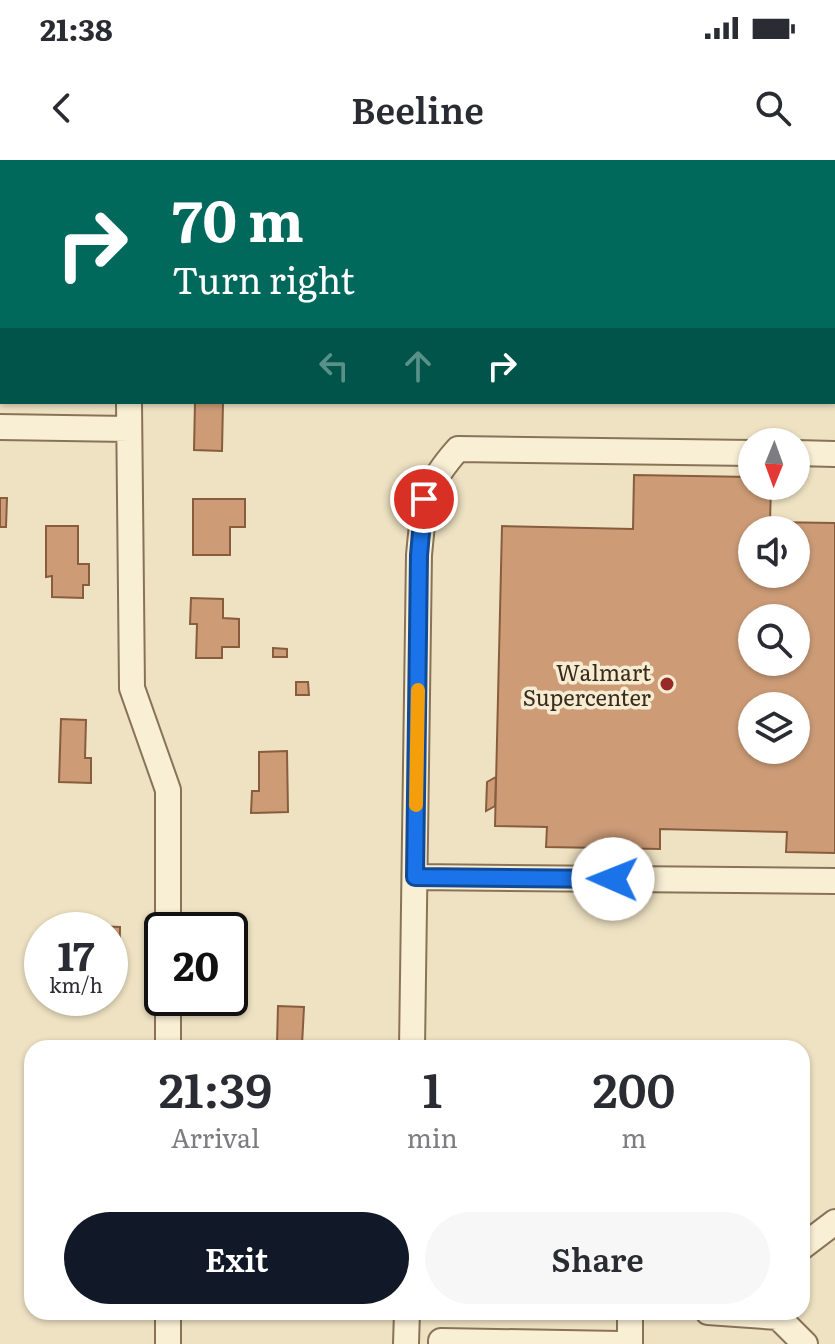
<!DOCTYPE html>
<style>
:root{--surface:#fff;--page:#f7f7f7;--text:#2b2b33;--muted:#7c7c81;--accent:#111827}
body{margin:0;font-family:Literata,serif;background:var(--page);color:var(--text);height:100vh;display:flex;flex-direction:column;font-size:30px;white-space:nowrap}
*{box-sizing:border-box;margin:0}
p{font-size:26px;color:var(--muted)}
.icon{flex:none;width:44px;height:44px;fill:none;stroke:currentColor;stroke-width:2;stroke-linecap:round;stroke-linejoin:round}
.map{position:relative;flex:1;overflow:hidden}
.sheet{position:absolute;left:24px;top:880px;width:786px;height:280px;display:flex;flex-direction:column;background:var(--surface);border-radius:24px;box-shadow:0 2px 6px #0004}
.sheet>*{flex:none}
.top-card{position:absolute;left:0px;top:0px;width:836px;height:244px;box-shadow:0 2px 6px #0004;background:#00695c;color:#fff;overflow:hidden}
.needle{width:52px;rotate:181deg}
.buttons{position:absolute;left:738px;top:268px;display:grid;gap:16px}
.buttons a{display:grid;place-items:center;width:72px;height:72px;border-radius:50%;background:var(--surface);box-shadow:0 2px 6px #0004;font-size:40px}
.speed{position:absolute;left:24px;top:752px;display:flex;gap:16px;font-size:40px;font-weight:700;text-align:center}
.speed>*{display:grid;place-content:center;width:104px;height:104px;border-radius:50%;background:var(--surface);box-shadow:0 2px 6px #0004;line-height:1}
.speed small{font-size:20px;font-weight:400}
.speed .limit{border:4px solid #111;border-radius:12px;background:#fff;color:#111}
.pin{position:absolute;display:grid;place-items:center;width:68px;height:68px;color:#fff;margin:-34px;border:4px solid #fff;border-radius:50%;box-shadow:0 2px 8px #0007}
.me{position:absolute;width:88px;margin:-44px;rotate:271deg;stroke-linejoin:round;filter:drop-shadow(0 0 6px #0008)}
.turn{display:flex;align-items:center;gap:28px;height:168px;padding:0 40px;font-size:36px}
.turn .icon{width:104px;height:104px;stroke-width:2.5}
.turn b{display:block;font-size:56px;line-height:68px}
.lanes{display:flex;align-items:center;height:76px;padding:0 40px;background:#0003;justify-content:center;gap:40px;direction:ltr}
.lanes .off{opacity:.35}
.eta{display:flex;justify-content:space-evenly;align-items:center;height:136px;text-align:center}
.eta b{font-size:48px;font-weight:600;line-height:56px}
.primary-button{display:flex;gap:16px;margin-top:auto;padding:16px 40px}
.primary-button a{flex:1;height:92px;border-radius:48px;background:var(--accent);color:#fff;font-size:32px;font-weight:600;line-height:92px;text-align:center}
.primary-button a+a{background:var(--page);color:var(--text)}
.status{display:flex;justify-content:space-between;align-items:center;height:56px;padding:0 40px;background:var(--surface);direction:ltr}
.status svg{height:22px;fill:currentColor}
header{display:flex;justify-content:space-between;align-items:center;height:104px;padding:0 40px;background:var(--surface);font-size:36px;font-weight:600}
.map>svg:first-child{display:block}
.building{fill:#cd9c77;stroke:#875d3e;stroke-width:2;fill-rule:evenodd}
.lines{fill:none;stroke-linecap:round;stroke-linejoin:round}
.minor-casing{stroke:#887359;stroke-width:28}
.minor{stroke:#f9efd5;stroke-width:24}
.route-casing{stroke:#114b97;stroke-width:20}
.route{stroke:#1a73e8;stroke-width:14}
.slow{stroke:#f59e0b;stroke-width:14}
.poi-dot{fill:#972a28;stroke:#f6ecd1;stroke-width:3}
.labels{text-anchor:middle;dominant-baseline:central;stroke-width:7;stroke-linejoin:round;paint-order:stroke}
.poi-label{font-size:22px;fill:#382a1d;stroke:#f6ecd1;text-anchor:end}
</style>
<div class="status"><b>21:38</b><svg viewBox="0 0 49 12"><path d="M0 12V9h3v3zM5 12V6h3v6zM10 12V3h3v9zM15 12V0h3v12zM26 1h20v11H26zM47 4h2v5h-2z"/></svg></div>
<header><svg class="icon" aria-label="back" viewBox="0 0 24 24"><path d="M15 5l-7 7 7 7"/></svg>Beeline<svg class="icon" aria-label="search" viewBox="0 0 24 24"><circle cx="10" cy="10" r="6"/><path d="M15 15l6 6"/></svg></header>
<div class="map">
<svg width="835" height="1184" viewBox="0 0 835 1184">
<rect width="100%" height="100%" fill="#eee2c2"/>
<!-- building -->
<path class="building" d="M195,242H223L222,291L194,290Z
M634,315L752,317V326H771L770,362L835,363V693L786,692L787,672L660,669V689L546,687L547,667L495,666L502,366L633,369ZM752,370H796V414H752ZM752,458H796V502H752ZM752,546H796V590H752Z
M0,338H7L6,367H0Z
M193,339H245V367H230V395H193Z
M46,366H78V404H89V425H83V438L52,437V416L46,417Z
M191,438L223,439V458L239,459V487H222V498H196L197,464H190Z
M273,488L287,489V497H273Z
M296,522H308L309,535H296Z
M61,559L86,560L85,598H91V623L59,622Z
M287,591L288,652L251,653L252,631H259V592Z
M496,617L495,646L486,651L487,622Z
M93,766L120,767L119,823H110V770H93Z
M278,846L304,847L302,885L277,884Z"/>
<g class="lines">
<!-- minor casing -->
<g class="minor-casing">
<path id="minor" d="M136,2V0
M570,2V0
M834,52H835
M129,242L132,528L168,630V770
M0,267L128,269
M796,293L835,294
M415,717L835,721
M168,838V888
M412,888L419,395C424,345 423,328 458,289L752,293
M802,1087L835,1062
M168,1152V1184
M708,1152L778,1157L805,1184
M406,1184L407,1152
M441,1184V1181L620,1184
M630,1184V1152"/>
</g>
<!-- minor -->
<use href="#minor" class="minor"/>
</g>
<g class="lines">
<!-- route casing -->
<g class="route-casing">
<path id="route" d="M424,339L419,395L415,717L613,719"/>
</g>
<!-- route -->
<use href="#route" class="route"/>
<!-- slow -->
<path class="slow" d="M416,645L418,530"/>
</g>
<!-- markers -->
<circle class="poi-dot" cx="667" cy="524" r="8"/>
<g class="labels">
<!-- poi labels -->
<g class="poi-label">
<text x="651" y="511">Walmart<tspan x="651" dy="25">Supercenter</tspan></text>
</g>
</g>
</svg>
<div class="buttons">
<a><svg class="needle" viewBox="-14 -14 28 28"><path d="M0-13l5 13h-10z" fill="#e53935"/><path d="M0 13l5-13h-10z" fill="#7c7c81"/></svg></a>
<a><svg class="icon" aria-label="sound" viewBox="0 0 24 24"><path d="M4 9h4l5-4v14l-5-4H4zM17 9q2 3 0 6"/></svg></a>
<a><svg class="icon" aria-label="search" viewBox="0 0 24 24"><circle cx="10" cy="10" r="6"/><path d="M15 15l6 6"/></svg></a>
<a><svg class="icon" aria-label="layers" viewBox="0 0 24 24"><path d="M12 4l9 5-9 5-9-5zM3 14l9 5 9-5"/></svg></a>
</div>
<div class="speed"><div>17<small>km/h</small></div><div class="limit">20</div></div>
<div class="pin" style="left:424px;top:339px;background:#d93025"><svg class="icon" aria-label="arrive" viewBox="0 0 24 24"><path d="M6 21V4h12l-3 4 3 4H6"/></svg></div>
<svg class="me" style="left:613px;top:719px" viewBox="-20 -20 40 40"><circle r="19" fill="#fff"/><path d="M0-13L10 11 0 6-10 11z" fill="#1a73e8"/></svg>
<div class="top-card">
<div class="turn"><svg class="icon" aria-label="right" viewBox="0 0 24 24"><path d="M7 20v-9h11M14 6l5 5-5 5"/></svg><div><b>70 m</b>Turn right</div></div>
<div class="lanes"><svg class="icon off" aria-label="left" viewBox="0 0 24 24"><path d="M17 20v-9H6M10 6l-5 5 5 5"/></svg><svg class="icon off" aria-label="ahead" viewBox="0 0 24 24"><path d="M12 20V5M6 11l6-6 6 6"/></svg><svg class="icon" aria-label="right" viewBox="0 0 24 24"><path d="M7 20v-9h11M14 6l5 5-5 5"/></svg></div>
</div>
<section class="sheet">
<div class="eta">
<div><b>21:39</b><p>Arrival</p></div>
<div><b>1</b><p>min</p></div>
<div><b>200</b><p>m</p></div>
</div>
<div class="primary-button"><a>Exit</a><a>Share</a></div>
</section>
</div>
